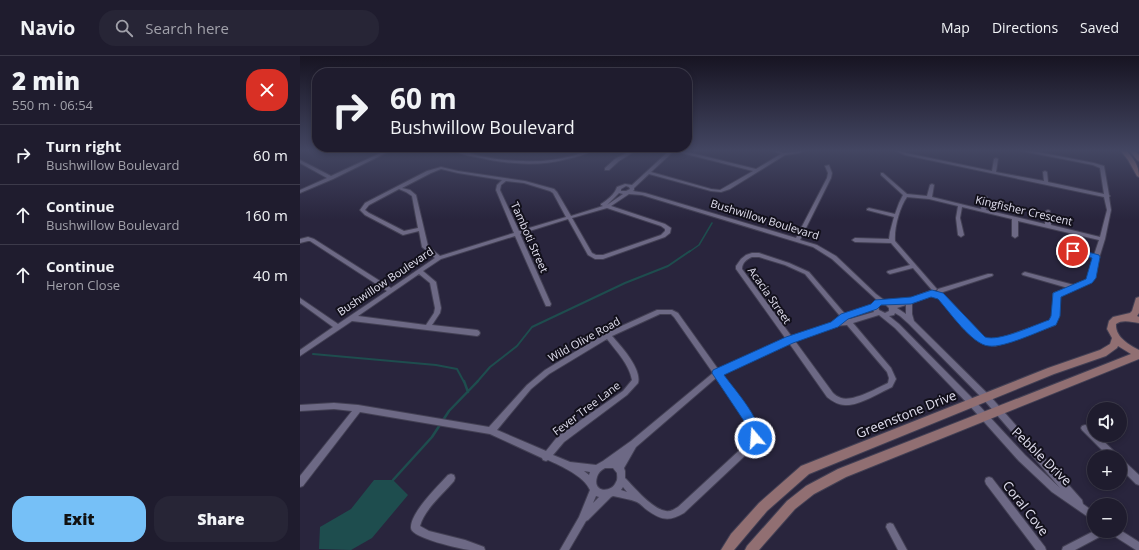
<!DOCTYPE html>
<meta charset="utf-8">
<style>
:root{--surface:#1f1c2e;--page:#272536;--text:#f1f3f6;--muted:#a1a1aa;--line:#3c3a4a;--accent:#76c0f7}
body{margin:0;font-family:"Open Sans",sans-serif;background:var(--page);color:var(--text);height:100vh;display:flex;flex-direction:column;font-size:15px;white-space:nowrap}
*{box-sizing:border-box;margin:0}
p{font-size:13px;color:var(--muted)}
.icon{flex:none;width:22px;height:22px;fill:none;stroke:currentColor;stroke-width:2;stroke-linecap:round;stroke-linejoin:round}
.map{position:relative;flex:1;overflow:hidden}
.sheet{display:flex;flex-direction:column;background:var(--surface);width:300px}
.sheet>*{flex:none}
.guide{position:absolute;left:12px;top:12px;width:380px;height:84px;border-radius:16px;box-shadow:0 2px 6px #0003,0 0 0 1px var(--line);background:#1f1c2e;color:var(--text);overflow:hidden}
.tools{position:absolute;left:787px;top:346px;display:grid;gap:8px}
.tools a{display:grid;place-items:center;width:40px;height:40px;border-radius:50%;background:var(--surface);box-shadow:0 2px 6px #0003,0 0 0 1px var(--line);font-size:20px}
.pin{position:absolute;display:grid;place-items:center;width:34px;height:34px;color:#fff;margin:-17px;border:2px solid #fff;border-radius:50%;box-shadow:0 1px 4px #0007}
.me{position:absolute;width:44px;margin:-22px;rotate:342deg;stroke-linejoin:round;filter:drop-shadow(0 0 3px #0008)}
.turn{display:flex;align-items:center;gap:14px;height:84px;padding:0 12px;font-size:18px}
.turn .icon{width:52px;height:52px;stroke-width:2.5}
.turn b{display:block;font-size:28px;line-height:34px}
.round{display:grid;place-items:center;flex:none;width:42px;height:42px;border-radius:16px;background:var(--page)}
.headline{display:flex;align-items:center;justify-content:space-between;height:68px;padding:0 12px}
h1{font-size:24px;font-weight:800;line-height:30px}
.cta{display:flex;gap:8px;margin-top:auto;padding:8px 12px}
.cta a{flex:1;height:46px;border-radius:16px;background:var(--accent);color:#111;font-size:16px;font-weight:800;line-height:46px;text-align:center}
.cta a+a{background:var(--page);color:var(--text)}
ul{padding:0;list-style:none}
li{display:flex;align-items:center;gap:12px;height:60px;padding:0 12px;border-top:1px solid var(--line)}
li div{flex:1}
li b{display:block;font-size:15px}
li em{font-style:normal}
header{display:flex;align-items:center;gap:24px;box-sizing:border-box;height:56px;padding:0 20px;background:var(--surface);border-bottom:1px solid var(--line)}
header strong{font-size:19px}
nav{display:flex;gap:22px;margin-inline-start:auto;font-size:14px}
.search{width:280px;height:36px;background:var(--page);display:flex;align-items:center;gap:10px;box-sizing:border-box;padding:0 14px;border-radius:16px;color:var(--muted);font-size:15px}
main{display:flex;flex:1;min-height:0}
.map>svg:first-child{display:block}
.water{fill:#1e4d4e}
.lines{fill:none;stroke-linecap:round;stroke-linejoin:round}
.stream-far2{stroke:#1e4d4e;stroke-width:1.5}
.stream-far1{stroke:#1e4d4e;stroke-width:2}
.stream{stroke:#1e4d4e;stroke-width:2.5}
.street-casing{stroke:#434054;stroke-width:2}
.secondary-casing{stroke:#434054;stroke-width:2}
.street{fill:#6d6985;fill-rule:evenodd}
.secondary{fill:#916f72;fill-rule:evenodd}
.route{fill:#1a73e8;stroke:#114b97}
.labels{text-anchor:middle;dominant-baseline:central;stroke-width:4;stroke-linejoin:round;paint-order:stroke}
.street-label{font-size:11px;fill:#e0deee;stroke:#12101b}
.near-street-label{font-size:13px;fill:#e0deee;stroke:#12101b}
</style>
<header>
<strong>Navio</strong>
<div class="search"><svg class="icon" aria-label="search" viewBox="0 0 24 24"><circle cx="10" cy="10" r="6"/><path d="M15 15l6 6"/></svg>Search here</div>
<nav><a>Map</a><a>Directions</a><a>Saved</a></nav>
</header>
<main>
<section class="sheet">
<div class="headline"><div><h1>2 min</h1><p>550 m · 06:54</p></div><a class="round" style="background:#d93025;color:#fff"><svg class="icon" aria-label="close" viewBox="0 0 24 24"><path d="M6 6l12 12M18 6L6 18"/></svg></a></div>
<ul>
<li><svg class="icon" aria-label="right" viewBox="0 0 24 24"><path d="M7 20v-9h11M14 6l5 5-5 5"/></svg><div><b>Turn right</b><p>Bushwillow Boulevard</p></div><em>60 m</em></li>
<li><svg class="icon" aria-label="ahead" viewBox="0 0 24 24"><path d="M12 20V5M6 11l6-6 6 6"/></svg><div><b>Continue</b><p>Bushwillow Boulevard</p></div><em>160 m</em></li>
<li><svg class="icon" aria-label="ahead" viewBox="0 0 24 24"><path d="M12 20V5M6 11l6-6 6 6"/></svg><div><b>Continue</b><p>Heron Close</p></div><em>40 m</em></li>
</ul>
<div class="cta"><a>Exit</a><a>Share</a></div>
</section>
<div class="map">
<svg width="839" height="494" viewBox="0 0 839 494">
<rect width="100%" height="100%" fill="#29253d"/>
<!-- water -->
<path class="water" d="M74,424H93L108,439L72,482L51,494L19,493L20,471L51,453Z"/>
<g class="lines">
<!-- stream-far2 -->
<path class="stream-far2" d="M389,196L399,189L412,167"/>
<!-- stream-far1 -->
<path class="stream-far1" d="M13,298L136,309L157,313L164,326
M177,326L190,311L217,290L232,271L325,227L368,210L390,195"/>
<!-- stream -->
<path class="stream" d="M164,325L168,336
M93,424L132,381L149,355L178,325"/>
<!-- street casing -->
<g class="street-casing">
<path id="street" d="M87,94H92L33,123L0,137V134L27,122L0,107V104L31,120Z
M153,94C162,94 171,98 180,100C194,103 209,105 223,105C240,106 257,104 272,100C280,98 286,94 293,94C286,99 276,101 267,103C237,111 206,108 176,101C169,100 159,98 153,94Z
M332,94H337L319,105L309,114H305V112L315,103Z
M370,94H379L456,113L481,98L471,94H477L484,97L505,94L499,97L485,99L430,133L421,136L411,135L349,118L334,132V134L333,135L345,137L496,182L527,122L528,117L525,110L529,109L532,117L531,122L500,184L517,189L536,200L576,238L584,244L609,243L630,235H634L635,237L634,239L612,247V258L614,265L690,340L782,444L783,448L794,456V465L752,436L719,405L669,349L595,272L579,259L553,267L591,312L596,323L592,331C579,337 559,350 545,349C538,349 532,345 527,341L489,287L421,318L457,369C459,379 457,386 451,394L384,457C369,466 361,464 347,454C344,452 341,448 337,446C330,443 321,442 313,440L311,441L288,464L286,465L269,494H260L279,461L290,434C284,420 261,410 248,404L246,405L243,404L242,402L190,378L60,356L3,430L0,431V420L52,355L34,353L0,355V349L34,347L58,349L189,371L227,329L245,314L306,277L357,254H372L378,257L418,313L486,283L436,213V210L441,203L446,199L452,197H459L489,207L509,216L545,258L572,249L573,247L578,245L532,203L513,191L342,139L329,138L311,150L365,168L371,172L370,177L365,181L303,203H295L288,199L268,163L220,178L251,248L250,250H246L245,248L215,180L141,203L123,215L136,226L141,252L140,257L132,269L177,274L179,275L180,277L179,279L177,280L52,265L0,300V294L33,271L0,247V242L38,268L87,235L10,185H8L0,187V183L8,181L14,183L91,232L135,202L122,191L119,175L103,179L101,178L65,159L60,154L65,147L127,115L141,111L158,115L225,125L254,133L257,136L271,160L303,150L301,149V148C307,144 315,138 317,131L325,128L332,129ZM374,95L453,115L420,134L411,133L351,116ZM141,113L158,117L202,124L197,129L196,134L214,177L140,200L128,190L116,139L110,134L102,132L131,117ZM206,125L224,127L250,135L253,137L266,161L219,175L200,134L201,129ZM326,130L329,131L330,133L326,135H321V133ZM99,133L106,136L112,140L118,172L104,175L69,157L65,154L69,149ZM319,137L323,138L307,149ZM307,152L361,170L365,173V175L361,179L303,199H296L292,197L272,162ZM452,201H459L485,209L505,218L540,260L539,262L540,264H543L534,266L492,281L442,213C442,207 447,203 452,201ZM119,218L130,227L135,252L134,257L126,269L58,260ZM582,248L586,249L589,252V255L585,257L579,254L578,250ZM606,249V258L597,252ZM573,254L574,256L550,263L548,262L555,259ZM595,257L600,260L609,268L684,344L760,432L725,399L675,345L599,268L589,260L594,259ZM360,258H371L374,261L413,317L331,385L303,405L296,409L270,406L253,399L264,386L327,339L338,327C342,313 321,290 312,280ZM547,269L587,316L589,322L588,327C577,332 553,346 541,342C538,341 535,339 533,337L495,285L534,270ZM307,283C317,296 329,308 332,324L323,335L258,380L246,395L197,374L231,333L249,318ZM416,322L450,370C451,379 450,385 443,391L378,451C374,453 371,456 366,455C352,453 335,432 325,422V415L324,412L336,391ZM305,412H313L317,417C317,420 318,423 316,426C312,437 292,437 297,421C298,417 301,414 305,412ZM284,415L290,416L289,419ZM323,431L327,436L321,434ZM296,440L299,441L293,447Z
M594,94H599L606,97L692,115L694,103L696,102L698,103L696,116L744,125L743,116L745,115L747,116L748,126L804,138L800,112L793,109L722,95L720,94H728L794,107L804,110L809,139L810,140L809,141L811,154L805,183L792,225L791,226L759,240V260L755,269L695,290L680,286L638,241L637,239L640,237L637,235L638,233L688,218H692L693,219L692,220L640,237H642L684,282L695,284L751,265L753,260V239L754,237L768,232L723,219L722,218L723,217L725,216L774,229L787,224L793,202L760,193L759,192L762,190L794,199L799,184L718,165V180L715,182L712,180V163L662,151L660,162L664,179L661,181L658,179L656,162L658,150L629,143L607,141C600,151 594,171 595,185L636,232L637,233L636,234H632L613,212L590,218L588,217L587,216L588,215L610,209L591,187L555,186L552,184L555,182L589,183L590,176L594,161L567,154V153L569,152L595,158L599,147L603,139L581,119V117H583L607,138L627,140L630,129L632,128L634,129L632,141L681,153L683,141L685,140L687,141L686,154L745,168L746,155L748,154L750,155L751,169L800,181L807,154L804,141L605,99Z
M785,369L788,370L794,376V379H797L817,398L818,401H809L782,374L781,372L782,370Z
M820,403L823,404L839,419V429L836,428L820,412Z
M151,418L154,419L155,422L154,425C143,438 124,454 120,470L129,475L165,484L184,491L185,494C180,494 175,494 170,494C161,493 111,482 111,472C110,457 138,430 148,419Z
M689,421L692,422L745,491L746,494H736L686,428L685,425L686,422Z
M590,467L593,468L607,494H598L586,471L587,468Z
M820,474L839,486V494H836L811,478L810,475H820Z
M794,475H806L805,478L775,494H762L763,491Z"/>
</g>
<!-- secondary casing -->
<g class="secondary-casing">
<path id="secondary" d="M820,94H826C833,102 839,109 839,121L837,120L828,104Z
M829,94H835L839,99V105L837,104Z
M839,241V257L837,260L839,261V267C832,266 822,263 816,268C815,281 829,289 839,294V303L546,421L514,438L495,453L459,494H445L447,490L487,445L506,430L538,413L831,298L818,290L817,292L806,300L754,318L509,418L467,455L434,494H421L431,478L459,447L501,410L748,312L800,294L810,288L812,282L807,273L809,265L813,261L830,257L832,255L836,242Z"/>
</g>
<!-- street -->
<use href="#street" class="street"/>
<!-- secondary -->
<use href="#secondary" class="secondary"/>
</g>
<!-- sky -->
<linearGradient id="sky" x2="0" y2="1"><stop stop-color="#171422"/><stop offset="0.58" stop-color="#434662"/><stop offset="1" stop-color="#434662" stop-opacity="0"/></linearGradient>
<rect width="839" height="163" fill="url(#sky)"/>
<!-- route -->
<path class="route" d="M773,192L799,199L800,201L796,222L792,227L761,241L760,260L756,269C740,275 704,292 689,290C672,289 649,255 638,243L631,241L611,248L581,249L577,253L548,263L538,271L493,287L424,319C434,333 467,369 459,386L455,388L451,386L448,371L412,317L413,314L486,281L531,266L541,258L571,248L575,244L611,241L632,234L643,237L685,281C699,286 734,269 749,264L751,260L753,237L786,223L792,202L771,197V193Z"/>
<g class="labels">
<!-- street labels -->
<g class="street-label">
<text transform="translate(724 154) rotate(13)">Kingfisher Crescent</text>
<text transform="translate(465 163) rotate(17)">Bushwillow Boulevard</text>
<text transform="translate(230 181) rotate(66)">Tamboti Street</text>
<text transform="translate(85 225) rotate(-34)">Bushwillow Boulevard</text>
<text transform="translate(470 239) rotate(55)">Acacia Street</text>
<text transform="translate(284 283) rotate(-29)">Wild Olive Road</text>
<text transform="translate(286 352) rotate(-37)">Fever Tree Lane</text>
</g>
<!-- near-street labels -->
<g class="near-street-label">
<text transform="translate(606 358) rotate(-22)">Greenstone Drive</text>
<text transform="translate(742 400) rotate(44)">Pebble Drive</text>
<text transform="translate(726 452) rotate(52)">Coral Cove</text>
</g>
</g>
</svg>
<div class="tools">
<a><svg class="icon" aria-label="sound" viewBox="0 0 24 24"><path d="M4 9h4l5-4v14l-5-4H4zM17 9q2 3 0 6"/></svg></a>
<a>+</a>
<a>−</a>
</div>
<div class="pin" style="left:773px;top:195px;background:#d93025"><svg class="icon" aria-label="arrive" viewBox="0 0 24 24"><path d="M6 21V4h12l-3 4 3 4H6"/></svg></div>
<svg class="me" style="left:455px;top:382px" viewBox="-20 -20 40 40"><circle r="17" fill="#1a73e8" stroke="#fff" stroke-width="3"/><path d="M0-11L8 9 0 5-8 9z" fill="#fff"/></svg>
<div class="guide">
<div class="turn"><svg class="icon" aria-label="right" viewBox="0 0 24 24"><path d="M7 20v-9h11M14 6l5 5-5 5"/></svg><div><b>60 m</b>Bushwillow Boulevard</div></div>
</div>
</div>
</main>
